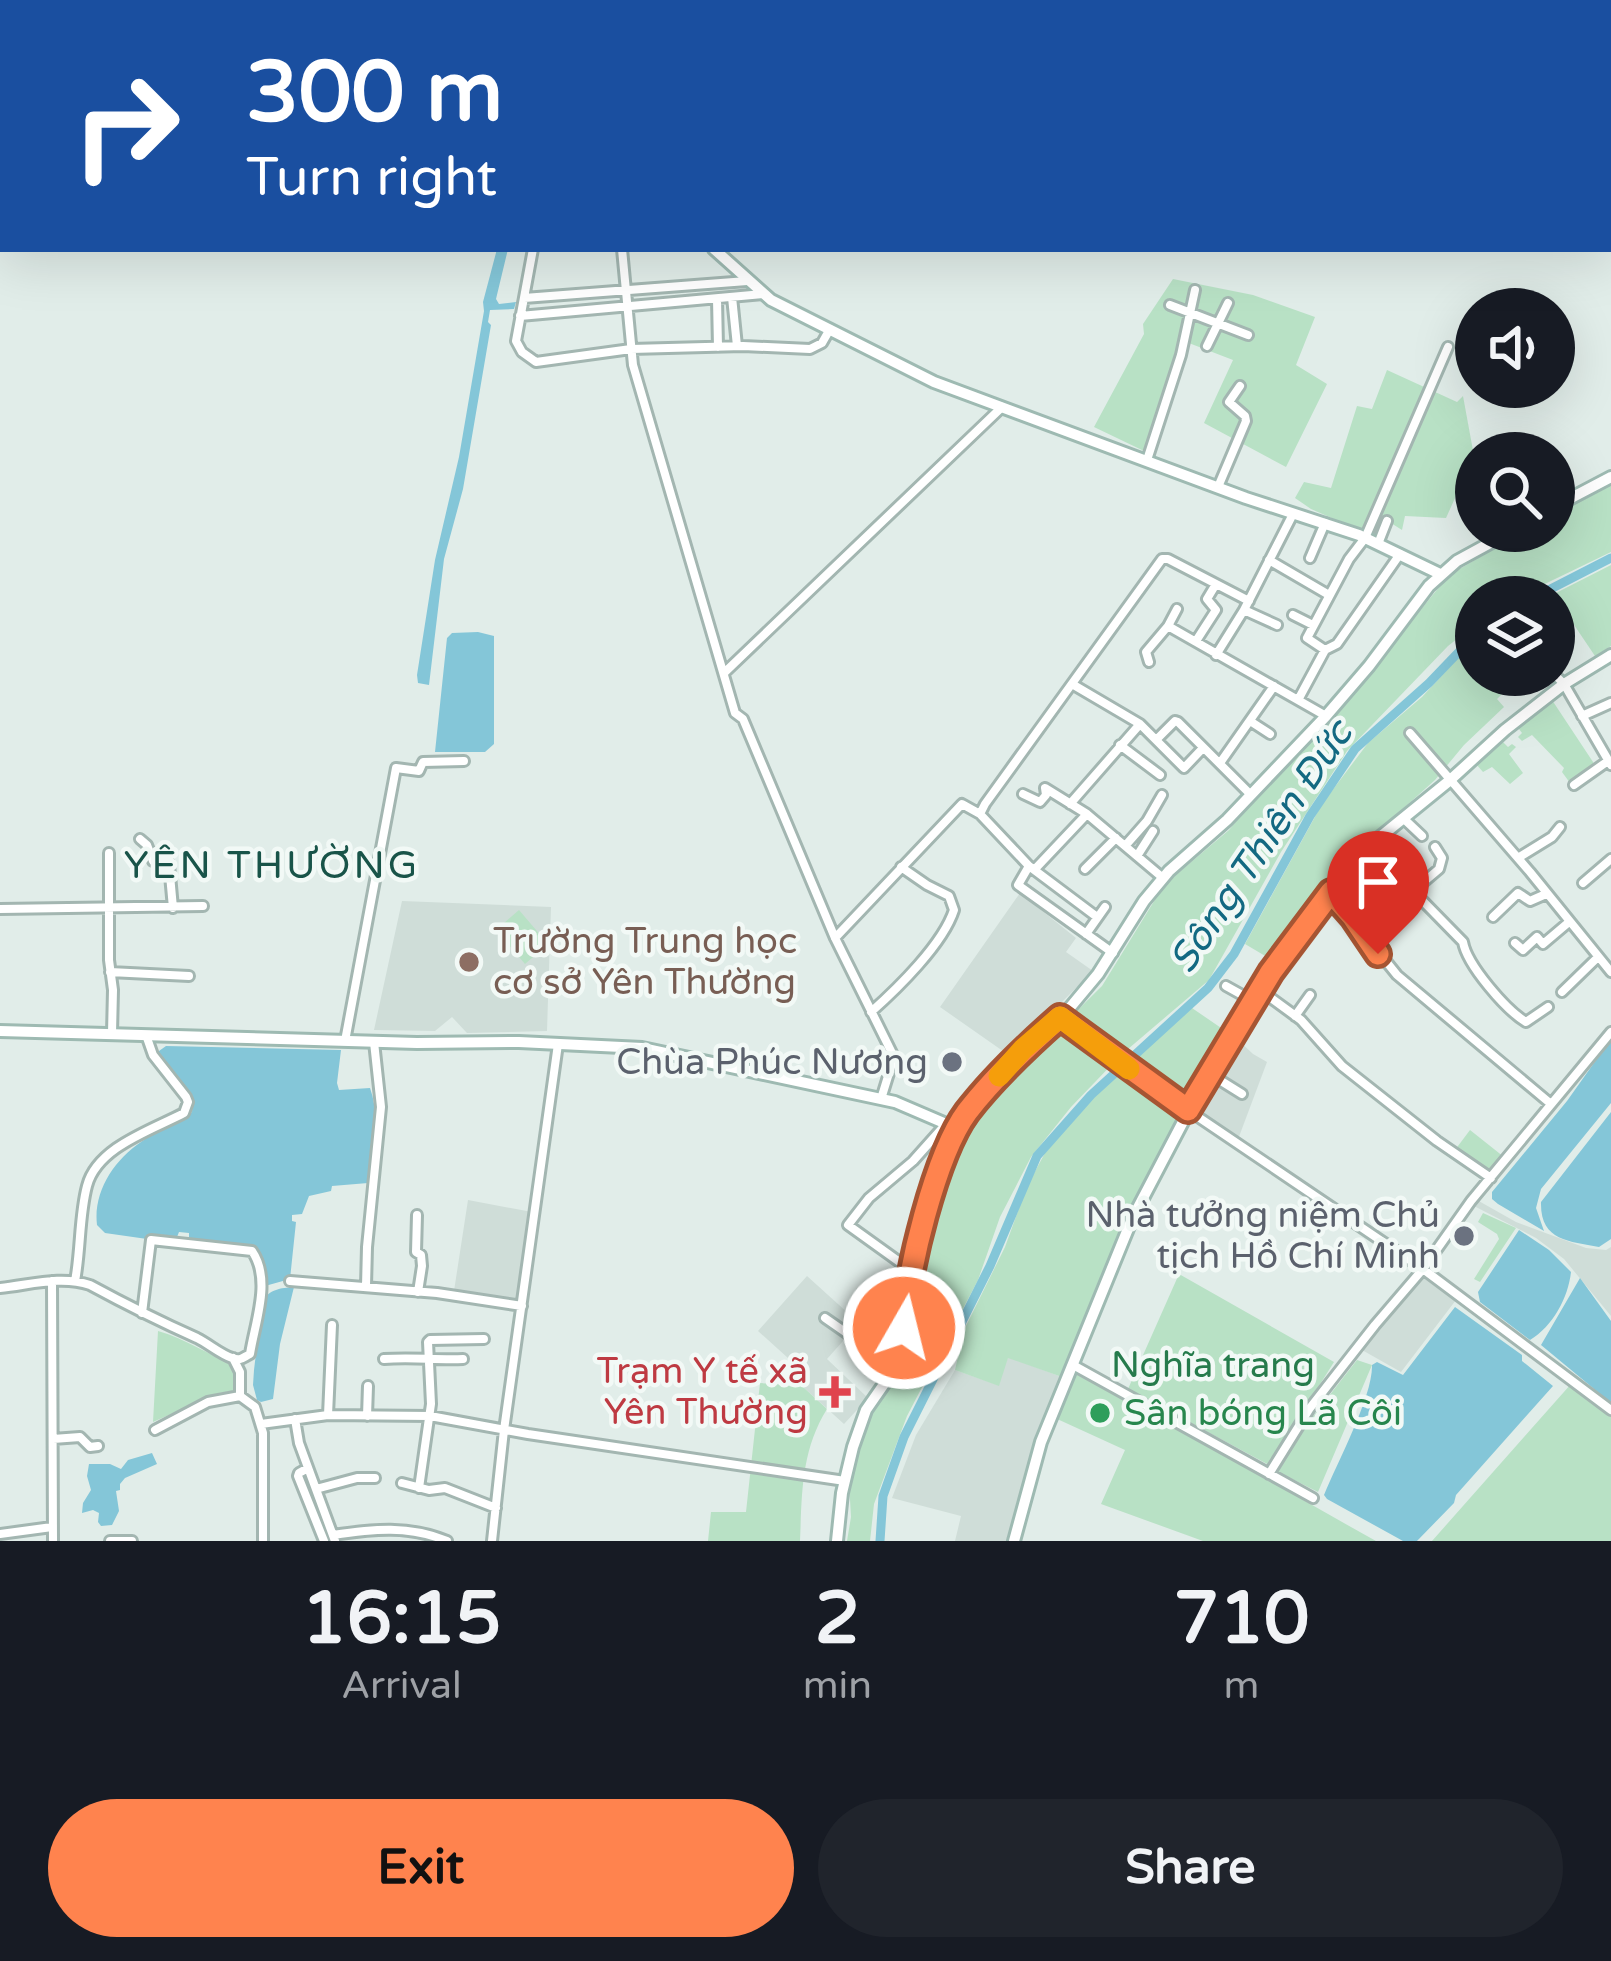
<!DOCTYPE html>
<meta charset="utf-8">
<style>
:root{--surface:#171b24;--page:#20242c;--text:#f1f3f6;--muted:#9ea1a6;--accent:#ff834e}
body{margin:0;font-family:"Varela Round",sans-serif;background:var(--page);color:var(--text);height:100vh;display:flex;flex-direction:column;font-size:45px;white-space:nowrap}
*{box-sizing:border-box;margin:0}
p{font-size:39px;color:var(--muted)}
.icon{flex:none;width:66px;height:66px;fill:none;stroke:currentColor;stroke-width:2;stroke-linecap:round;stroke-linejoin:round}
.map{position:relative;height:1541px;overflow:hidden}
.sheet{display:flex;flex-direction:column;background:var(--surface);flex:1}
.sheet>*{flex:none}
.hud{position:absolute;left:0px;top:0px;width:1611px;height:252px;box-shadow:0 12px 48px #0002;background:#1a4fa0;color:#fff;overflow:hidden}
.buttons{position:absolute;left:1455px;top:288px;display:grid;gap:24px}
.buttons a{display:grid;place-items:center;width:120px;height:120px;border-radius:50%;background:var(--surface);box-shadow:0 12px 48px #0002;font-size:60px}
.pin{position:absolute;display:grid;place-items:center;width:102px;height:102px;color:#fff;margin:-123px -51px;border-radius:50% 50% 50% 0;rotate:-45deg;box-shadow:0 0 12px #0007}
.pin .icon{rotate:45deg}
.me{position:absolute;width:132px;margin:-66px;rotate:8deg;stroke-linejoin:round;filter:drop-shadow(0 0 9px #0008)}
.turn{display:flex;align-items:center;gap:42px;height:252px;padding:0 48px;font-size:54px}
.turn .icon{width:156px;height:156px;stroke-width:2.5}
.turn b{display:block;font-size:84px;line-height:102px}
.eta{display:flex;justify-content:space-evenly;align-items:center;height:204px;text-align:center}
.eta b{font-size:72px;font-weight:800;line-height:84px}
.cta{display:flex;gap:24px;margin-top:auto;padding:24px 48px}
.cta a{flex:1;height:138px;border-radius:72px;background:var(--accent);color:#111;font-size:48px;font-weight:800;line-height:138px;text-align:center}
.cta a+a{background:var(--page);color:var(--text)}
.map>svg:first-child{display:block}
.built{fill:#cfddd8}
.green{fill:#b8e1c5}
.water{fill:#84c6d8}
.lines{fill:none;stroke-linecap:round;stroke-linejoin:round}
.canal{stroke:#84c6d8;stroke-width:9}
.street-casing{stroke:#a3b6b1;stroke-width:14}
.secondary-casing{stroke:#9ebab2;stroke-width:16}
.street{stroke:#fff;stroke-width:8}
.secondary{stroke:#fff;stroke-width:10}
.route-casing{stroke:#a65533;stroke-width:30}
.route{stroke:#ff834e;stroke-width:21}
.slow{stroke:#f59e0b;stroke-width:21}
.education-dot{fill:#8d6e63;stroke:#f2f9f6;stroke-width:4.5}
.worship-dot{fill:#6b7280;stroke:#f2f9f6;stroke-width:4.5}
.health-dot{fill:#e0444e;stroke:#f2f9f6;stroke-width:4.5}
.leisure-dot{fill:#2e9e5b;stroke:#f2f9f6;stroke-width:4.5}
.labels{text-anchor:middle;dominant-baseline:central;stroke-width:9;stroke-linejoin:round;paint-order:stroke}
.education-label{font-size:36px;fill:#785e54;stroke:#f2f9f6;text-anchor:start}
.worship-label{font-size:36px;fill:#5b616d;stroke:#f2f9f6;text-anchor:end}
.park-label{font-size:36px;fill:#267b4c;stroke:#f2f9f6}
.health-label{font-size:36px;fill:#be3a42;stroke:#f2f9f6;text-anchor:end}
.leisure-label{font-size:36px;fill:#27864d;stroke:#f2f9f6;text-anchor:start}
.water-label{font-size:39px;font-style:italic;fill:#136982;stroke:#f2f9f6}
.neighbourhood-label{font-size:39px;letter-spacing:3px;fill:#195449;stroke:#f2f9f6}
</style>
<div class="map">
<svg width="1611" height="1541" viewBox="0 0 1611 1541">
<rect width="100%" height="100%" fill="#e1ede9"/>
<!-- built -->
<path class="built" d="M1020,893L1076,938L1066,952L1093,971L1060,1004L1053,1007L1044,1017L1043,1026L1010,1056L940,1007Z
M402,901L551,907L547,1031L467,1033L452,1017L435,1031L374,1030Z
M1236,1038L1253,1054L1267,1062L1237,1142L1196,1113V1109Z
M468,1200L532,1212L518,1304L454,1291Z
M1477,1200L1516,1222L1586,1248L1606,1250L1611,1247V1316L1564,1259L1536,1238L1474,1206Z
M1424,1275L1456,1300L1401,1372L1362,1350Z
M807,1276L859,1323L827,1359L868,1398L844,1424L802,1386L809,1377L758,1331Z
M1008,1357L1062,1377L1046,1413L1006,1541H955L961,1516L892,1498L916,1435L955,1370L998,1385Z"/>
<!-- green -->
<path class="green" d="M1173,279L1253,295L1315,317L1296,365L1327,384L1286,467L1204,423L1233,360L1181,340L1144,451L1094,427L1144,334L1143,324Z
M1387,370L1457,402L1463,396L1474,456L1446,518L1405,516L1402,530L1383,518L1375,537L1311,509L1295,498L1304,482L1331,488L1357,406L1372,409Z
M1611,485V552L1518,597H1476V624L1448,646L1347,751L1281,852L1209,980L1121,1055L1071,1107L1031,1157L1000,1217L978,1280L907,1416L874,1504L870,1541H847L851,1517L849,1482L864,1428L907,1353L915,1300L943,1179L962,1138L1010,1077L1102,986L1164,885L1229,830L1277,771L1338,711L1449,575L1525,531H1554V515Z
M1611,565V646L1595,656L1564,610L1554,616V597H1548Z
M1474,641L1476,675H1493L1503,693L1497,699L1504,707L1464,745L1435,780L1357,850L1316,899L1272,960L1245,944L1322,804L1368,743L1422,697Z
M1552,700L1595,765L1570,783L1562,772L1564,768L1532,735L1522,741L1518,737L1522,733L1516,725Z
M1502,741L1508,747L1512,744L1516,747L1509,754L1523,773L1510,784L1492,767L1483,772L1476,764Z
M519,910L548,944L525,964L496,930Z
M1192,1008L1227,1032L1130,1210L1062,1377L1008,1358L999,1386L955,1370L964,1330L1005,1247L1027,1186L1045,1153L1093,1097Z
M1470,1130L1504,1157L1490,1175L1455,1150Z
M1483,1213L1516,1228L1480,1282L1474,1279L1499,1239L1497,1234L1478,1222Z
M1179,1274L1334,1362L1269,1465L1128,1389Z
M158,1331C186,1338 209,1357 237,1364L233,1391L219,1393L153,1422Z
M1357,1360L1372,1365L1318,1492L1272,1469Z
M1075,1371C1177,1425 1275,1485 1376,1541H1203L1101,1504L1125,1450L1055,1418Z
M760,1383L802,1386L827,1409C801,1451 802,1493 800,1541H708L711,1512H746Z
M1571,1384L1611,1415V1541H1432Z"/>
<!-- water -->
<path class="water" d="M497,249H508L496,299L499,304L516,302L514,309L490,310L488,322L491,325L463,489L444,559L429,685L418,683L417,675L435,560L459,457L484,311L483,302Z
M478,632L494,636V744L485,752H435L447,638L452,633Z
M1611,1039V1103L1541,1189L1536,1208L1544,1231L1498,1204L1492,1199V1192L1567,1101Z
M166,1046L341,1050L337,1083L339,1090L370,1088C381,1118 372,1152 368,1183L332,1186L331,1191L309,1196L302,1214L292,1215V1221L296,1222L290,1279L265,1286C265,1271 265,1260 254,1249L189,1239V1233L179,1232L177,1237L156,1234L147,1239L105,1233L97,1225C93,1192 114,1160 141,1142C157,1130 177,1124 192,1112L193,1098L168,1072L158,1057L159,1051Z
M1611,1112V1239L1599,1247C1569,1241 1540,1241 1541,1202Z
M1519,1230L1549,1250L1571,1272C1568,1298 1553,1326 1530,1340L1480,1302L1478,1292Z
M1580,1278L1611,1321V1403L1541,1345Z
M294,1287L280,1344L273,1399L261,1402L257,1400L253,1385L254,1370L262,1303C268,1289 281,1288 294,1287Z
M1455,1307L1522,1355V1361L1553,1386L1456,1495L1454,1503L1417,1541H1403L1327,1499L1324,1495C1337,1463 1373,1396 1372,1365L1377,1362L1403,1375Z
M152,1453L157,1464L125,1478L120,1484V1490L116,1491L119,1511L112,1525L101,1526L98,1522L99,1513L93,1510L82,1513L83,1503L91,1490L87,1476L89,1464H110L121,1469L128,1460Z"/>
<g class="lines">
<!-- canal -->
<path class="canal" d="M1535,597L1611,558
M880,1541L883,1496L904,1437L990,1266L1037,1156L1091,1095L1208,988L1234,954L1310,816L1355,749L1429,683L1476,634"/>
<!-- street casing -->
<g class="street-casing">
<path id="street" d="M888,0L905,3
M705,3L711,0
M533,249L516,341L522,352L536,362L631,349L743,346L810,349L822,343L830,329
M622,249L633,365L735,713L743,719L835,938L894,1057L881,1099
M732,297L737,346
M524,298L747,281
M717,299L718,347
M1170,305L1248,335
M520,316L763,294
M1207,346L1228,303
M1147,460L1181,355L1195,290
M1218,487L1246,421L1245,416L1229,402L1240,386
M1378,544L1387,521
M1310,558L1325,523
M1269,560L1329,595
M1244,610L1277,625
M1293,615L1313,625
M1168,626L1326,716
M1196,641L1216,610L1207,599L1216,584
M1325,650L1307,638L1349,559L1365,538L1448,347
M1216,655L1244,610L1293,514
M1149,662L1146,652L1168,626L1177,609
M724,673L1002,407
M1554,674L1564,684L1611,765
M1072,684L1140,724L1184,768L1203,748
M1298,700L1325,650L1337,644L1400,554
M1582,716L1611,703
M1250,721L1270,734
M1410,733L1530,872L1611,972
M1156,740L1175,721L1178,722L1251,795
M1120,745L1160,775
M1220,763L1274,686
M1574,785L1608,761
M1023,794L1040,802L1046,795L1045,788L1087,814L1163,878
M1070,804L1140,724
M980,814L985,804L1162,559H1168L1249,601
M1403,818L1422,836
M140,839L147,845L153,861L169,864L173,908
M1125,846L1147,821L1162,795
M1369,846L1463,942C1467,965 1506,1010 1526,1022L1548,1007
M109,853V960L113,990L112,1033
M1137,856L1153,831
M1518,858L1552,837L1560,827
M1029,866L1018,885L1113,953
M1035,869L1087,814
M1085,869L1116,838
M1583,883L1611,859
M1413,891L1439,869L1442,858L1435,847
M1332,894L1397,975L1551,1104
M0,909L203,906
M1493,917L1518,893L1530,901L1546,894
M1086,934L1105,907
M835,938L962,804L980,814L1029,866L1097,917
M1515,943L1523,950L1537,937L1543,944L1569,922
M110,972L189,976
M1226,986L1253,1001
M1260,990L1301,1020L1342,1066L1437,1141L1491,1178
M1562,992L1597,958
M871,1012C898,988 943,944 954,910L949,896L927,885L901,867
M1295,1016L1310,995
M1061,1018L1139,1077L1423,1269L1611,1410
M345,1041L396,768L419,771L423,762L464,761
M1210,1074L1242,1094
M417,1215L416,1252L421,1255L422,1266L418,1292
M912,1271L848,1225L869,1198L913,1161L946,1124
M52,1281L53,1541
M75,1281C81,1250 79,1216 87,1186C97,1147 152,1130 184,1113L188,1102L186,1097L153,1055L146,1035
M290,1281L437,1293L522,1306
M366,1286L367,1247L381,1107L374,1042
M0,1288C30,1285 61,1275 90,1285C125,1304 161,1322 197,1338C209,1344 220,1354 232,1358C241,1361 242,1358 250,1354C255,1322 272,1280 252,1251L151,1240L142,1313
M870,1310L904,1328
M825,1318L894,1366
M233,1358L240,1372V1396
M384,1359C411,1357 436,1360 463,1359
M1073,1365L1313,1498
M328,1415L332,1325
M367,1416L368,1386
M295,1419L299,1443L335,1541
M261,1424L328,1415L430,1416L528,1434L845,1481
M155,1430L208,1402L240,1396L255,1407L263,1433V1541
M53,1439L80,1437L90,1447L98,1446
M308,1468L299,1473L298,1476L324,1541
M1269,1474L1310,1408L1375,1325L1423,1269L1471,1201L1611,1032
M402,1483L429,1490L445,1488L496,1508
M419,1488L431,1404L428,1342L430,1340L484,1339
M316,1489L357,1478H375
M0,1534L52,1527
M333,1535C373,1529 409,1525 447,1541
M110,1541H132
M492,1541L504,1430L558,1044"/>
</g>
<!-- secondary casing -->
<g class="secondary-casing">
<path id="secondary" d="M580,0V3
M714,249L771,300L934,382L1246,498L1359,535L1440,574
M1554,507L1611,477
M0,1031L417,1043L519,1042L642,1048L895,1102L958,1129
M837,1541L842,1493L853,1447L866,1410L891,1374L904,1340L905,1307L924,1220L940,1169L966,1113L1023,1049L1068,1010L1098,974L1144,901L1169,871L1227,820L1326,716L1369,666L1429,586L1457,561L1512,531
M1014,1541L1041,1442L1132,1219L1197,1095L1271,972L1369,846L1449,781L1505,730L1564,684L1611,655"/>
</g>
<!-- street -->
<use href="#street" class="street"/>
<!-- secondary -->
<use href="#secondary" class="secondary"/>
</g>
<g class="lines">
<!-- route casing -->
<g class="route-casing">
<path id="route" d="M904,1328C906,1274 936,1154 967,1112C994,1077 1027,1046 1060,1017L1188,1110L1271,972L1331,892L1353,917L1378,954"/>
</g>
<!-- route -->
<use href="#route" class="route"/>
<!-- slow -->
<path class="slow" d="M999,1076L1023,1049L1060,1017L1129,1069"/>
</g>
<!-- markers -->
<circle class="education-dot" cx="469" cy="962" r="12"/>
<g class="worship-dot">
<circle cx="952" cy="1062" r="12"/>
<circle cx="1464" cy="1236" r="12"/>
</g>
<path class="health-dot" d="M829 1374h12v12h12v12h-12v12h-12v-12h-12v-12h12z"/>
<circle class="leisure-dot" cx="1100" cy="1413" r="12"/>
<g class="labels">
<!-- education labels -->
<g class="education-label">
<text x="493" y="941">Trường Trung học<tspan x="493" dy="41">cơ sở Yên Thường</tspan></text>
</g>
<!-- worship labels -->
<g class="worship-label">
<text x="928" y="1062">Chùa Phúc Nương</text>
<text x="1440" y="1215">Nhà tưởng niệm Chủ<tspan x="1440" dy="41">tịch Hồ Chí Minh</tspan></text>
</g>
<!-- park labels -->
<g class="park-label">
<text x="1213" y="1365">Nghĩa trang</text>
</g>
<!-- health labels -->
<g class="health-label">
<text x="808" y="1371">Trạm Y tế xã<tspan x="808" dy="41">Yên Thường</tspan></text>
</g>
<!-- leisure labels -->
<g class="leisure-label">
<text x="1124" y="1413">Sân bóng Lã Côi</text>
</g>
<!-- water labels -->
<g class="water-label">
<text transform="translate(1261 847) rotate(-56)">Sông Thiên Đức</text>
</g>
<!-- neighbourhood labels -->
<g class="neighbourhood-label">
<text x="272" y="865">YÊN THƯỜNG</text>
</g>
</g>
</svg>
<div class="buttons">
<a><svg class="icon" aria-label="sound" viewBox="0 0 24 24"><path d="M4 9h4l5-4v14l-5-4H4zM17 9q2 3 0 6"/></svg></a>
<a><svg class="icon" aria-label="search" viewBox="0 0 24 24"><circle cx="10" cy="10" r="6"/><path d="M15 15l6 6"/></svg></a>
<a><svg class="icon" aria-label="layers" viewBox="0 0 24 24"><path d="M12 4l9 5-9 5-9-5zM3 14l9 5 9-5"/></svg></a>
</div>
<div class="pin" style="left:1378px;top:954px;background:#d93025"><svg class="icon" aria-label="arrive" viewBox="0 0 24 24"><path d="M6 21V4h12l-3 4 3 4H6"/></svg></div>
<svg class="me" style="left:904px;top:1328px" viewBox="-20 -20 40 40"><circle r="17" fill="#ff834e" stroke="#fff" stroke-width="3"/><path d="M0-11L8 9 0 5-8 9z" fill="#fff"/></svg>
<div class="hud">
<div class="turn"><svg class="icon" aria-label="right" viewBox="0 0 24 24"><path d="M7 20v-9h11M14 6l5 5-5 5"/></svg><div><b>300 m</b>Turn right</div></div>
</div>
</div>
<section class="sheet">
<div class="eta">
<div><b>16:15</b><p>Arrival</p></div>
<div><b>2</b><p>min</p></div>
<div><b>710</b><p>m</p></div>
</div>
<div class="cta"><a>Exit</a><a>Share</a></div>
</section>
